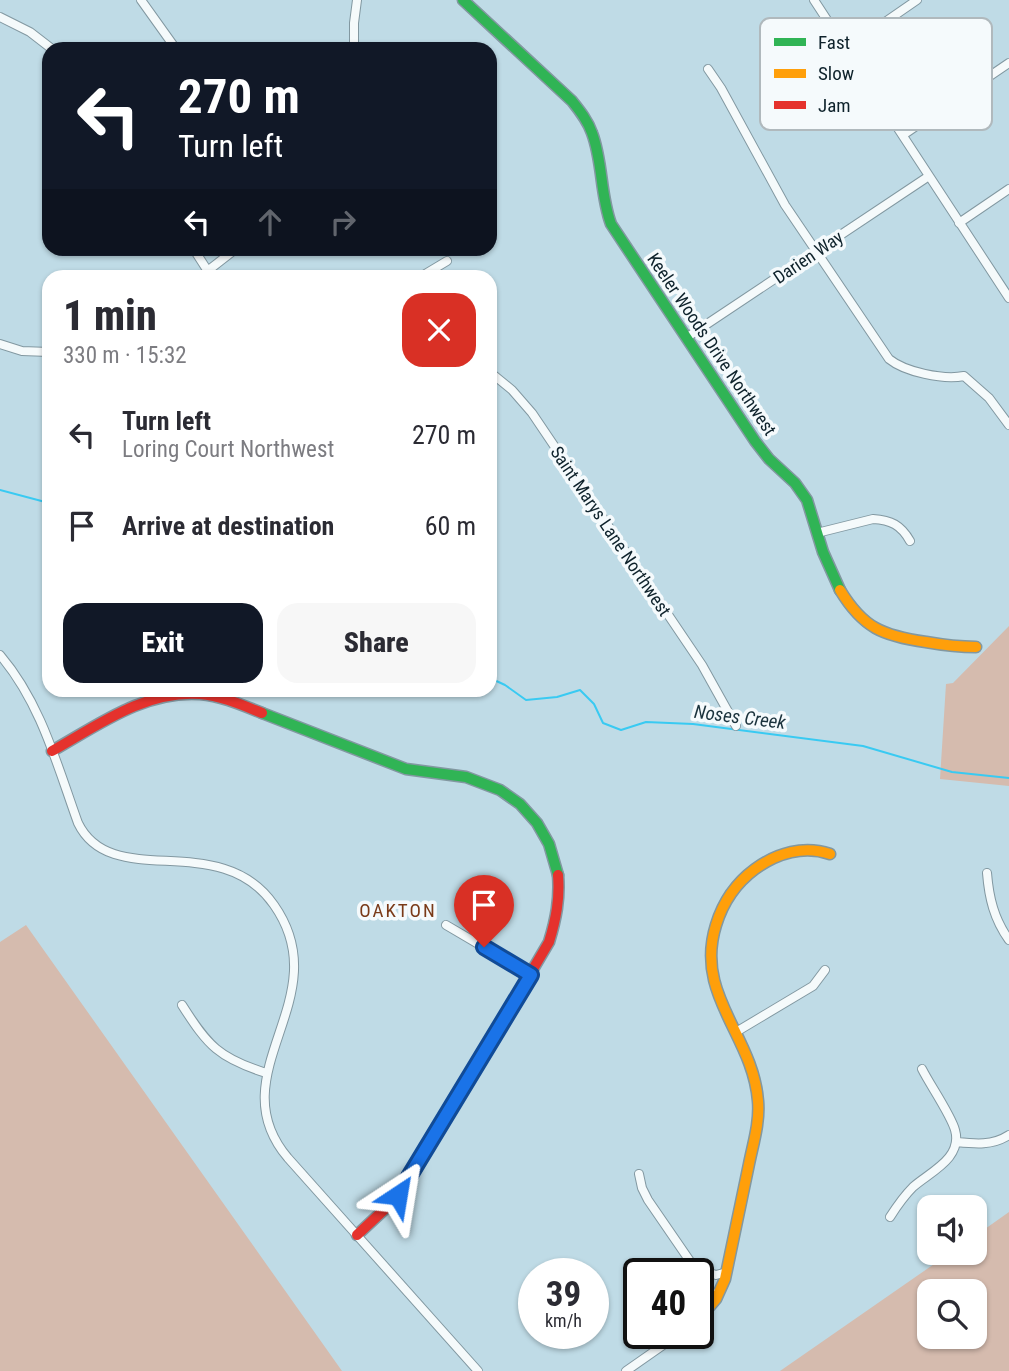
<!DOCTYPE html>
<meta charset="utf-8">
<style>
:root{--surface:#fff;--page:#f7f7f7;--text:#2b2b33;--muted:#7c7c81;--accent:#111827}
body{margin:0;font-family:"Roboto Condensed",sans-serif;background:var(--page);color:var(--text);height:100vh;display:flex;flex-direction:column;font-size:26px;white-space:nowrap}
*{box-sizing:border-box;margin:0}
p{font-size:23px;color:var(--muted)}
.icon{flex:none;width:38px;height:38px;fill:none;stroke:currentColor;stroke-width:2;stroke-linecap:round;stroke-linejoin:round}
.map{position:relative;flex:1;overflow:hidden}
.drawer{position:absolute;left:42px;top:270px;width:455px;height:427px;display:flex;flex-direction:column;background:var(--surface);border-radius:21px;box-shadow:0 2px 5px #0004}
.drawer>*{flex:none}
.banner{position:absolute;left:42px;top:42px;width:455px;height:214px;border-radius:21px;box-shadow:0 2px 5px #0004;background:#111827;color:#fff;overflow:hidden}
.controls{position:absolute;left:917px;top:1195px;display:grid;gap:14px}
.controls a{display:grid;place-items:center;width:70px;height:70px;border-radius:14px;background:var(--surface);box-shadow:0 2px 5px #0004;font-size:35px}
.speed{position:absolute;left:518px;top:1258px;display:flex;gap:14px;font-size:35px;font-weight:700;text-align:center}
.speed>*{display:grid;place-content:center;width:91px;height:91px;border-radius:50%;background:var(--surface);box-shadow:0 2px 5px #0004;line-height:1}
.speed small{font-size:18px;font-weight:400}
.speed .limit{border:4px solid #111;border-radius:10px;background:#fff;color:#111}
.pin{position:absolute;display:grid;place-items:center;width:60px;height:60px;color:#fff;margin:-72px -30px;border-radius:50% 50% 50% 0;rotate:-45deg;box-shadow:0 0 7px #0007}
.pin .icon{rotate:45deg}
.me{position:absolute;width:77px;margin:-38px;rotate:33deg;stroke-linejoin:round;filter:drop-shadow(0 0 5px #0008)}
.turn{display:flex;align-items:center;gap:24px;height:147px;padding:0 21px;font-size:32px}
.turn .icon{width:91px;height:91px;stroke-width:2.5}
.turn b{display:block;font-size:49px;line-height:60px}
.lanes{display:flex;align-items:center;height:66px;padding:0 21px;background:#0003;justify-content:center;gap:35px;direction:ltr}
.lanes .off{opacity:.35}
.round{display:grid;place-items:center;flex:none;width:74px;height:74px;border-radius:21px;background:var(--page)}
.head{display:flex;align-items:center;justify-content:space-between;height:119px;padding:0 21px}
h1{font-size:42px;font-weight:800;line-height:52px}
.primary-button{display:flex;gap:14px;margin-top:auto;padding:14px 21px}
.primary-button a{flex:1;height:80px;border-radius:21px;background:var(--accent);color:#fff;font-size:28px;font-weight:800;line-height:80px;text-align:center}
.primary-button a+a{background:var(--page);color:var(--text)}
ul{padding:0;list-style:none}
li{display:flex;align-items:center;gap:21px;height:91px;padding:0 21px}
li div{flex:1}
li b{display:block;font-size:26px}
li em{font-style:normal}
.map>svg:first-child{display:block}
.green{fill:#d5bbae;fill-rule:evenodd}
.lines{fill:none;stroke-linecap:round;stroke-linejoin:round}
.stream{stroke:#39caf2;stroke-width:2}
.street-casing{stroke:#8298a1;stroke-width:10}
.fast-casing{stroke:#8298a1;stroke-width:13}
.slow-casing{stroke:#8298a1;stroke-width:13}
.jam-casing{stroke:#8298a1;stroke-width:13}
.street{stroke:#f5fafb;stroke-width:8}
.fast{stroke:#30b455;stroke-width:10}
.slow{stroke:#ff9f0a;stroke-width:10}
.jam{stroke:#e5322d;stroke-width:10}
.route-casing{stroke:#114b97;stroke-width:18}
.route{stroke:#1a73e8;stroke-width:12}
.labels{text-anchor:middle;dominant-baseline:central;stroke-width:7;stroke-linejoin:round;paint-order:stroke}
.street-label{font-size:18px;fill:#0e222b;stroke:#f5fafc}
.water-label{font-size:19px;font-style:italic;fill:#1b333d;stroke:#f5fafc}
.neighbourhood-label{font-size:19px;letter-spacing:2px;fill:#7a3a18;stroke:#f5fafc}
.key{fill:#f5fafc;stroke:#b0b9bd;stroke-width:2}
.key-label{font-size:19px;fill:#0e222b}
</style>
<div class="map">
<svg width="1009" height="1371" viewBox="0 0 1009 1371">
<rect width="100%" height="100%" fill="#bfdbe6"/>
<!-- green -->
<path class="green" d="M1009,626V786L940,779L946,684L953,683Z
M26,925L342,1371H0V942Z
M1009,1212V1371H780L950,1253H975V1236ZM929,1292H975V1337H929Z"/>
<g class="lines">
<!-- stream -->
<path class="stream" d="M0,490L49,503
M490,678L505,685L526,700L557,697L580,690L594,704L603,723L621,730L646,722L693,724L863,746L952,772L1009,778"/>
<!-- street casing -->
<g class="street-casing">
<path id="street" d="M141,0L176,49
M814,0L1009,298
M0,17L30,32L52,49
M354,49V23L357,0
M846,49L917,0
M708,69L721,88L785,205L889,359C905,372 943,380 964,376L989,398L1009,425
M903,135L1009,63
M959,223L1009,189
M193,248L211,276
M201,276L237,248
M422,276L447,261
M686,338L929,176
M0,344L22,351L49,352
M490,372L512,390L532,413L702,665L736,726
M817,533L873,519C891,520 901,525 910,541
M0,655C41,703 57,765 78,823C112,893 220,827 274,905C340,999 216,1073 288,1158L478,1371
M987,873C989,898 994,919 1009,940
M446,925L531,975
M182,1005C208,1046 219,1058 266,1073
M736,1032L813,986L825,970
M956,1142C975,1144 992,1146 1009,1135
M639,1174L642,1188L648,1200L716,1299
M890,1217C897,1206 904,1196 913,1187C930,1172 963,1158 955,1130C951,1115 930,1085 922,1069
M697,1269L716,1275L727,1272
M626,1371L679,1334"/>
</g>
<!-- fast casing -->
<g class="fast-casing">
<path id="fast" d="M463,0L572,101C580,111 588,121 592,133C603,162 600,194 611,224L755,441L769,459L795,483L807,500L823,552L840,590
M262,713L406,769L466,777L500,790L520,804L537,823L549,844L558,875"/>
</g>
<!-- slow casing -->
<g class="slow-casing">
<path id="slow" d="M840,590C863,628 883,636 926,642C943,645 959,647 976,647
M698,1320L716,1299L725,1279C733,1241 741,1203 749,1164C753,1144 760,1122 758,1101C753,1035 694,995 716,925C723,902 736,883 755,869C777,853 804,845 830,854"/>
</g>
<!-- jam casing -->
<g class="jam-casing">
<path id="jam" d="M52,751C98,725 145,690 200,694C222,696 242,705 262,713
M357,1235L386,1208L411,1176L549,942C556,919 560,899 558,875"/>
</g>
<!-- street -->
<use href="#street" class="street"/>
<!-- fast -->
<use href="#fast" class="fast"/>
<!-- slow -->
<use href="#slow" class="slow"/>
<!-- jam -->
<use href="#jam" class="jam"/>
</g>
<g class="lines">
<!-- route casing -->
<g class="route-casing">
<path id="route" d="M398,1195L531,975L484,947"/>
</g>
<!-- route -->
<use href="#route" class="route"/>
</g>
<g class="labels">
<!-- street labels -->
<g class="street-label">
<text transform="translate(808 257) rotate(-34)">Darien Way</text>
<text transform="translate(712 344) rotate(56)">Keeler Woods Drive Northwest</text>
<text transform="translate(611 531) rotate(56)">Saint Marys Lane Northwest</text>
</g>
<!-- water labels -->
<g class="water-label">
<text transform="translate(740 717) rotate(7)">Noses Creek</text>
</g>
<!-- neighbourhood labels -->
<g class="neighbourhood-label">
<text x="398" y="910">OAKTON</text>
</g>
</g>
<!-- legend -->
<rect x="760" y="18" width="232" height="112" rx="10" class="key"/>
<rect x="774" y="38" width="32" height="8" fill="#30b455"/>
<rect x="774" y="69" width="32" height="9" fill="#ff9f0a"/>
<rect x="774" y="101" width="32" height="8" fill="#e5322d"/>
<g class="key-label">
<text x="818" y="49">Fast</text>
<text x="818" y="80">Slow</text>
<text x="818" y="112">Jam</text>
</g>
</svg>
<div class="controls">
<a><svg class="icon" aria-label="sound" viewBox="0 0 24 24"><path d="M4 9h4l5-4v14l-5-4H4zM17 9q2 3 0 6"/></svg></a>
<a><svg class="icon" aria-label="search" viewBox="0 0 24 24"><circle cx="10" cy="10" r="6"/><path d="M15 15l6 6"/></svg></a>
</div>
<div class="speed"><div>39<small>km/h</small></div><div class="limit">40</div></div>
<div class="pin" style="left:484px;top:947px;background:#d93025"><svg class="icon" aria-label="arrive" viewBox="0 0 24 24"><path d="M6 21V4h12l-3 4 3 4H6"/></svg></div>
<svg class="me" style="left:398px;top:1195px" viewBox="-20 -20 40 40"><path d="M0-17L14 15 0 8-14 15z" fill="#1a73e8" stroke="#fff" stroke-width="4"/></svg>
<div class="banner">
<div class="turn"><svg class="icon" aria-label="left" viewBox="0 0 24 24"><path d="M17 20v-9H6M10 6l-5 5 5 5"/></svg><div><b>270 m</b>Turn left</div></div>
<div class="lanes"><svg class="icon" aria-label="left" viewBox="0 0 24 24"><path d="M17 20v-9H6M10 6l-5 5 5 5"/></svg><svg class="icon off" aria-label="ahead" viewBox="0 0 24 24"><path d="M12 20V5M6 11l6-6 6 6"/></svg><svg class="icon off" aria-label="right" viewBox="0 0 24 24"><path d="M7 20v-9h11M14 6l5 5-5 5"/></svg></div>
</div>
<section class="drawer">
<div class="head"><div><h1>1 min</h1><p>330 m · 15:32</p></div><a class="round" style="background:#d93025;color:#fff"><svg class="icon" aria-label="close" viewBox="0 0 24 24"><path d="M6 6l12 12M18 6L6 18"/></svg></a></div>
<ul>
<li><svg class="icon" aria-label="left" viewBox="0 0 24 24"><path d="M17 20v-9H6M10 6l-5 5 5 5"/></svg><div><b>Turn left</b><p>Loring Court Northwest</p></div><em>270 m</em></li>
<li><svg class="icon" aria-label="arrive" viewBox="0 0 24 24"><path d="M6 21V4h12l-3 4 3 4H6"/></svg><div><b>Arrive at destination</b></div><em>60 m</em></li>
</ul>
<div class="primary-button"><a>Exit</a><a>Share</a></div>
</section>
</div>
